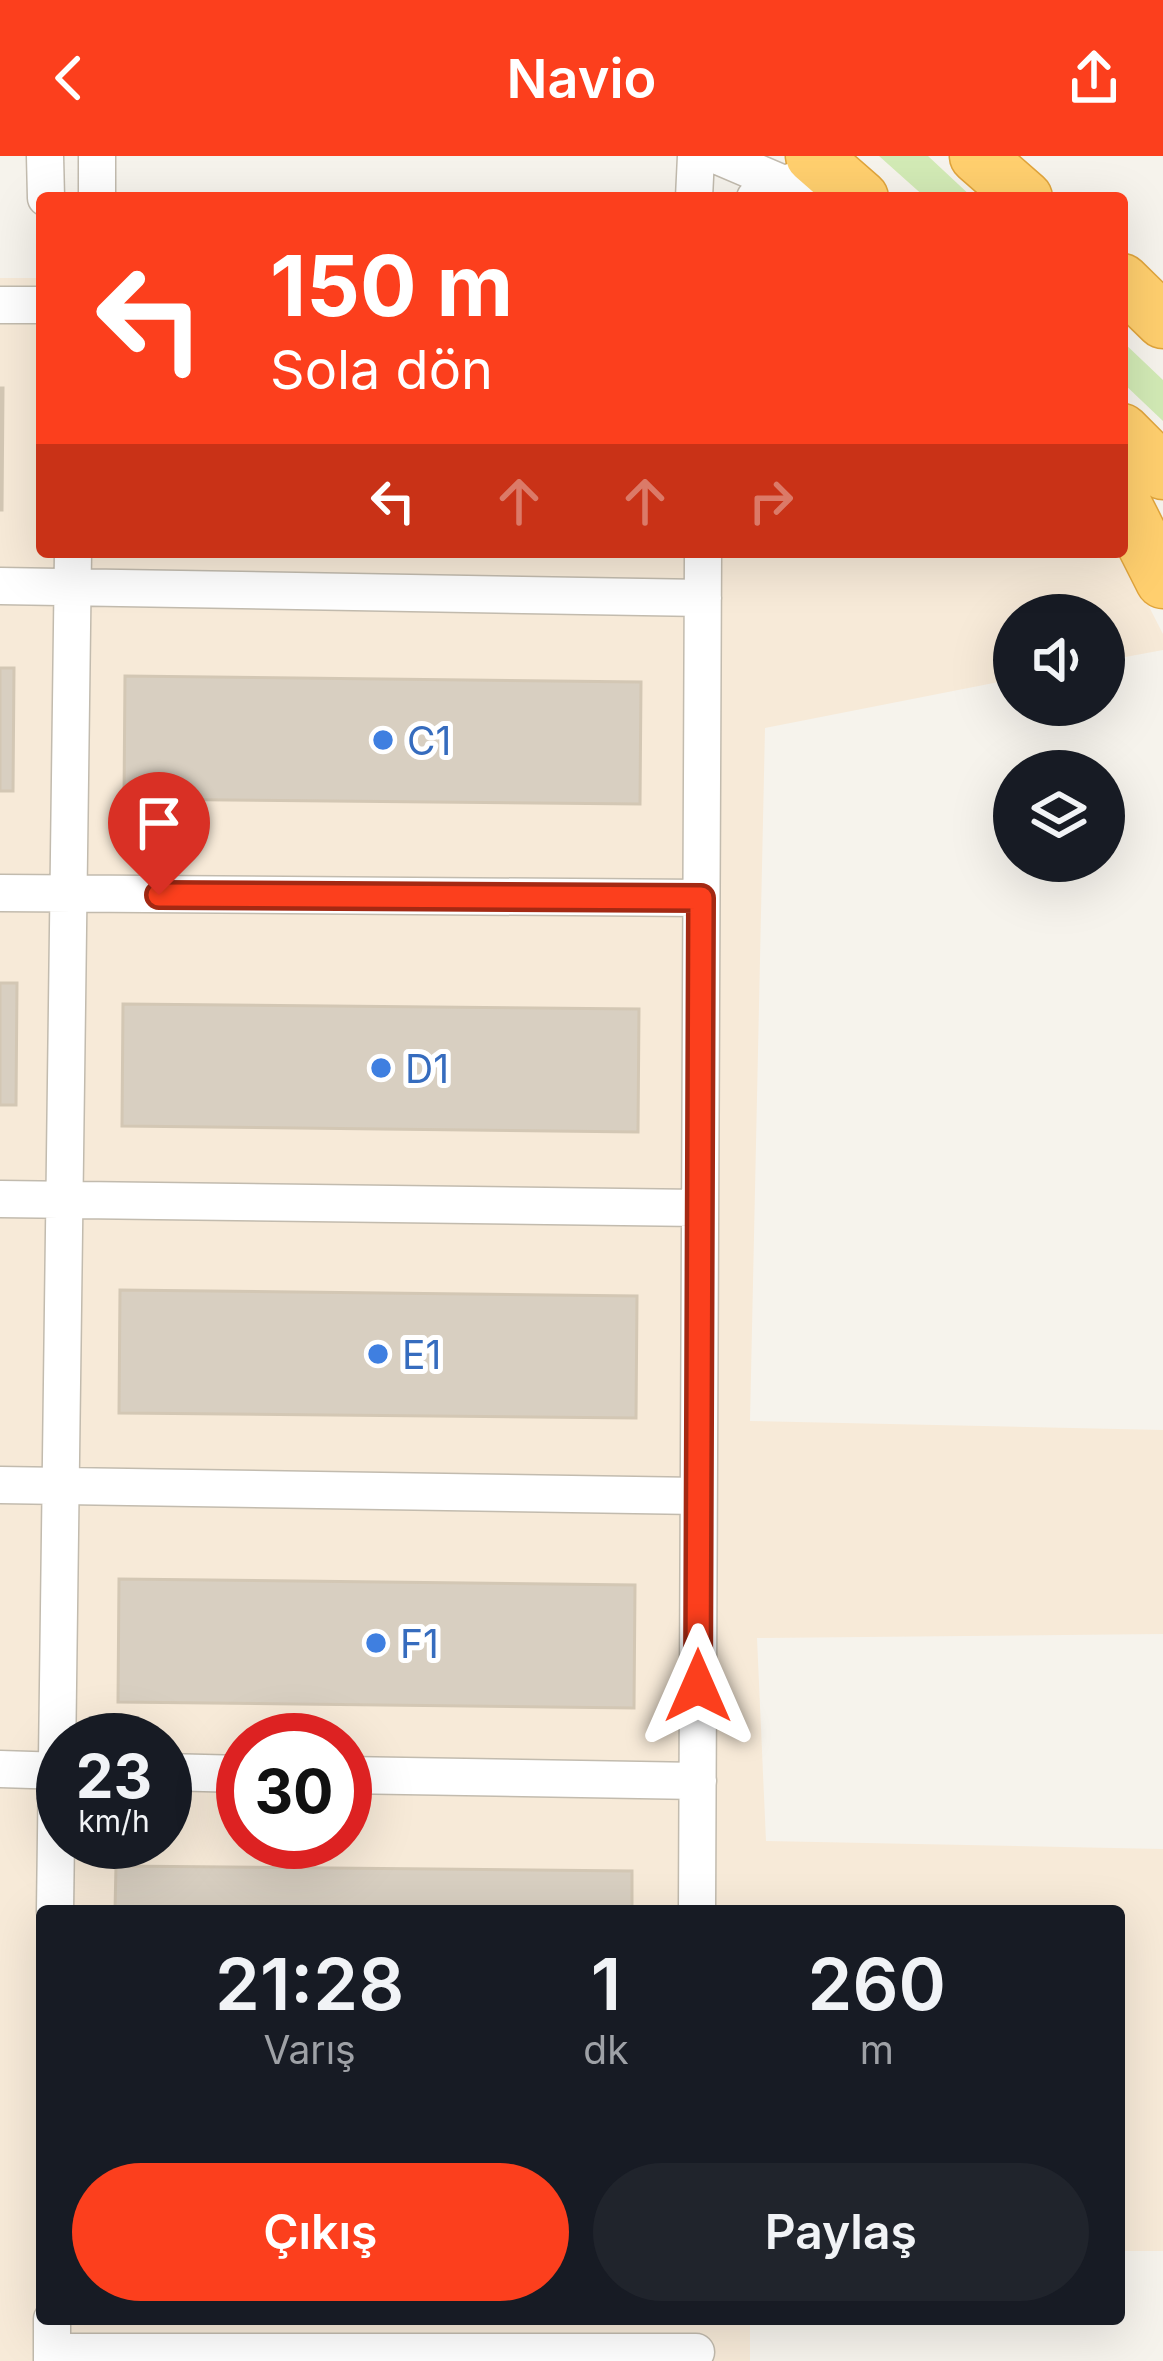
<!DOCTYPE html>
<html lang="tr">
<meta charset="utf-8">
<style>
:root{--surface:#171b24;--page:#20242c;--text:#f1f3f6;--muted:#9ea1a6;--accent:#fc3f1d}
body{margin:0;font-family:Inter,sans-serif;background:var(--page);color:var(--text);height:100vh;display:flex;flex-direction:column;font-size:45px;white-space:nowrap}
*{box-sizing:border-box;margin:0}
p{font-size:39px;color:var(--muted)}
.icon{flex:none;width:66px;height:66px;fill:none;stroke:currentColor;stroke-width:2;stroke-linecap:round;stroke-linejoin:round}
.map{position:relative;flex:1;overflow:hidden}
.panel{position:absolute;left:36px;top:1749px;width:1089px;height:420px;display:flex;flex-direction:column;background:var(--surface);border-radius:12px;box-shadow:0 12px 48px #0002}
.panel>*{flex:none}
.top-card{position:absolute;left:36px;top:36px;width:1092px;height:366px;border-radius:12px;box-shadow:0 12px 48px #0002;background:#fc3f1d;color:#fff;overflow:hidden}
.tools{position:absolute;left:993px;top:438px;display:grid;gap:24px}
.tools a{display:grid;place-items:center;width:132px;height:132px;border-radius:50%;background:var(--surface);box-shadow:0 12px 48px #0002;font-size:60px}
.speed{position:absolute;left:36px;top:1557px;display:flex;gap:24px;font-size:60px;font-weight:700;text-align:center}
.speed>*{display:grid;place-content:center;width:156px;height:156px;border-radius:50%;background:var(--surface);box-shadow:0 12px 48px #0002;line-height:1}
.speed small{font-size:30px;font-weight:400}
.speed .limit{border:18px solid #d22;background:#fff;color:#111}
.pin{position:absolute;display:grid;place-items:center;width:102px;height:102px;color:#fff;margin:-123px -51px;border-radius:50% 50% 50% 0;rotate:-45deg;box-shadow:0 0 12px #0007}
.pin .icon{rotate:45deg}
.me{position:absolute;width:132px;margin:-66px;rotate:0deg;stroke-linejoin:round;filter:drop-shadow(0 0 9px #0008)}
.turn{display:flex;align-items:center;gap:42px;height:252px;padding:0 36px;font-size:54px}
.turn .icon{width:156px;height:156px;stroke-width:2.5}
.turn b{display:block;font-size:84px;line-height:102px}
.lanes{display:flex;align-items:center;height:114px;padding:0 36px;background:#0003;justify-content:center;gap:60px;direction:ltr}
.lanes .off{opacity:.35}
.eta{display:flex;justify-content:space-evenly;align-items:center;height:204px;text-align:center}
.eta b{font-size:72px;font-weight:600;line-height:84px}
.action{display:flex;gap:24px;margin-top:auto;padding:24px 36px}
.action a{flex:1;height:138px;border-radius:72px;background:var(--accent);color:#fff;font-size:48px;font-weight:600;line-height:138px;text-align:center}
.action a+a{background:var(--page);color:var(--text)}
header{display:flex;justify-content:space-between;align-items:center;height:156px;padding:0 36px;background:var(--accent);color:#fff;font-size:54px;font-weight:600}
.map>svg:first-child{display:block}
.commercial{fill:#f7ead8;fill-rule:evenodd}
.green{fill:#d2eab5}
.building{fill:#d8cfc1;stroke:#d3c7b4;stroke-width:3}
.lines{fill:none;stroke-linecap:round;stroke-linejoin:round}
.minor-casing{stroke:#c2bbae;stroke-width:39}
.highway-casing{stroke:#e0a43c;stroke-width:57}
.minor{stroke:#fff;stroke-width:36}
.highway{stroke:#ffcf6e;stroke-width:54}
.route-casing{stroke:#a42913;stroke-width:30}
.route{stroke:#fc3f1d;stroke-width:21}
.shop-dot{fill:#3f7fe0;stroke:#fff;stroke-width:4.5}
.labels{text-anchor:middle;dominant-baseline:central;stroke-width:10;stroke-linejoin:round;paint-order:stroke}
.shop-label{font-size:39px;fill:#366cbe;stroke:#fff;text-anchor:start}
</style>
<header><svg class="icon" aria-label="back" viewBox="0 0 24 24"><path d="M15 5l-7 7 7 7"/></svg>Navio<svg class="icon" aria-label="share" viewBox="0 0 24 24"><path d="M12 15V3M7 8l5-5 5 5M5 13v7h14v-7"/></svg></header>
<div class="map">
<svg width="1163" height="2205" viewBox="0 0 1163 2205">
<rect width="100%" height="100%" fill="#f6f3ec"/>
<!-- commercial -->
<path class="commercial" d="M0,122H42V396H1121L1163,478V494L1104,505V459H1014V523L765,572L750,1265L1163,1274V1478L757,1482L766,1685L1163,1693V2095H1119V1755H42V2163H750V2205H0ZM63,1584H165V1686H63ZM243,1584H345V1686H243Z"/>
<!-- green -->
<path class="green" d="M879,0H928L973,42H926Z
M1122,185L1163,224V265L1122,226Z"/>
<!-- building -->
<path class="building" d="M0,232H3L2,354H0Z
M0,512H14L13,635H0Z
M125,520L641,526L640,648L124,643Z
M0,827H17L16,949H0Z
M123,848L639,853L638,976L122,970Z
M120,1134L637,1140L636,1262L119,1257Z
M119,1423L635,1429L634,1552L118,1546Z
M116,1710L632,1715V1755H115Z"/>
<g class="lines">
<!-- minor casing -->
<g class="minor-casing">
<path id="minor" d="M45,0L46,42
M97,0V42
M718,0L786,29
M694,42L696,0
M755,42L825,11
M0,149H42
M0,430L703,442
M0,737L701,742
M0,1043L699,1052
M0,1329L698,1340
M0,1613L63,1615
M165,1616L243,1618
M345,1619L698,1625
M55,1755L73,396
M697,1755L703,396
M52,2163V2205
M52,2196H696"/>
</g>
<!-- highway casing -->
<g class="highway-casing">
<path id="highway" d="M813,0L861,42
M977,0L1025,42
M1122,125L1163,165
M1122,275L1163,316
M1122,344L1163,425"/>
</g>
<!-- minor -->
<use href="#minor" class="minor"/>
<!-- highway -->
<use href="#highway" class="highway"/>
</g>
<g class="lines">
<!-- route casing -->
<g class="route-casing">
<path id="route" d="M159,739L701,742L698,1530"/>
</g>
<!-- route -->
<use href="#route" class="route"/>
</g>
<!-- markers -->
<g class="shop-dot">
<circle cx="383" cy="584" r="12"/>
<circle cx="381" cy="912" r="12"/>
<circle cx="378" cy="1198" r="12"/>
<circle cx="376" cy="1487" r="12"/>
</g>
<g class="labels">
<!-- shop labels -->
<g class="shop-label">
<text x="407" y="584">C1</text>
<text x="405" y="912">D1</text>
<text x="402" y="1198">E1</text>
<text x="400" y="1487">F1</text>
</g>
</g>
</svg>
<div class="tools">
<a><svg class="icon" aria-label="sound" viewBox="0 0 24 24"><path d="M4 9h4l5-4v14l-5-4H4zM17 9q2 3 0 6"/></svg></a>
<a><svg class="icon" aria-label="layers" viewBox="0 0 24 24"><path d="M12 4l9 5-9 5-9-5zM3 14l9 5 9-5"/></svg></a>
</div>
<div class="speed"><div>23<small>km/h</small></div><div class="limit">30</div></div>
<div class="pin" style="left:159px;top:739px;background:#d93025"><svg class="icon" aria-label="arrive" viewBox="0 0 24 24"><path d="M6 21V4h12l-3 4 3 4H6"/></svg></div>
<svg class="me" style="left:698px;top:1530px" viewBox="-20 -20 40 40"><path d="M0-17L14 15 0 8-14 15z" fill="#fc3f1d" stroke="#fff" stroke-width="4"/></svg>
<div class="top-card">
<div class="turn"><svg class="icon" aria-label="left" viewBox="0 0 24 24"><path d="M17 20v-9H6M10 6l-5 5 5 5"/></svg><div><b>150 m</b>Sola dön</div></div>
<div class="lanes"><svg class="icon" aria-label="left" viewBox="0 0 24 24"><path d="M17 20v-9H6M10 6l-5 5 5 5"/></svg><svg class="icon off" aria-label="ahead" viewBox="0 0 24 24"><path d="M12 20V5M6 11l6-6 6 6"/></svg><svg class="icon off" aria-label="ahead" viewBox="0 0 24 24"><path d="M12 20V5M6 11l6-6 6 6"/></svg><svg class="icon off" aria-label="right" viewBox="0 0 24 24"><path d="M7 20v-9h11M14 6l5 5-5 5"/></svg></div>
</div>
<section class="panel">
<div class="eta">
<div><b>21:28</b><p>Varış</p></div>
<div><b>1</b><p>dk</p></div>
<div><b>260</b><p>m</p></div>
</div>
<div class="action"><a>Çıkış</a><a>Paylaş</a></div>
</section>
</div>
